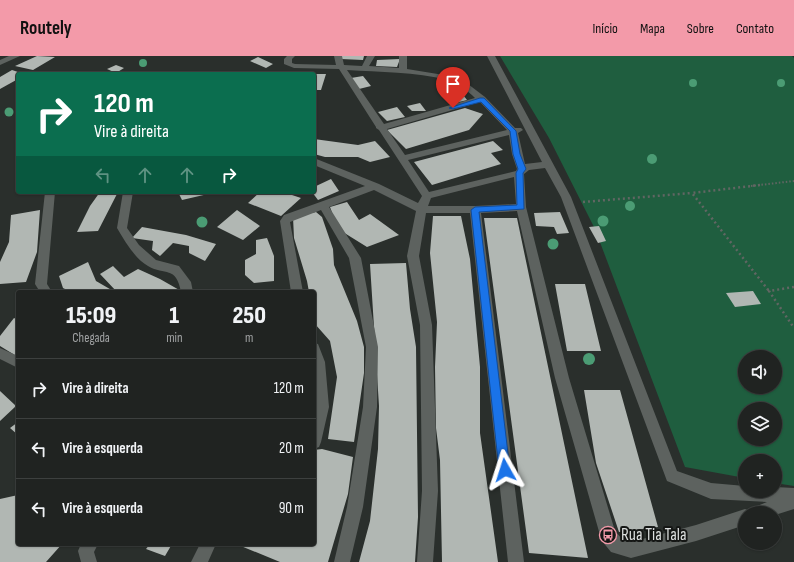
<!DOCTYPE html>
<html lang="pt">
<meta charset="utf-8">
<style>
:root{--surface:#202321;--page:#2d2f2e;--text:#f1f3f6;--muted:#a2a4a5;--line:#3d403f;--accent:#f39aa9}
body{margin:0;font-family:"Sofia Sans Condensed",sans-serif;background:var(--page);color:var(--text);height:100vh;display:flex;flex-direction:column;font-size:15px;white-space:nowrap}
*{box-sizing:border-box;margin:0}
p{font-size:13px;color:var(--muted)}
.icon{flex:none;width:22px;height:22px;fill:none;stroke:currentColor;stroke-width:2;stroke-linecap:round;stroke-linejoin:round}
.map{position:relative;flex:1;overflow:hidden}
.side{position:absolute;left:16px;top:234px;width:300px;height:256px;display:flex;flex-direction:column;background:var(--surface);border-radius:4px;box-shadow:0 1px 3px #0004,0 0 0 1px var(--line)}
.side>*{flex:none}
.banner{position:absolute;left:16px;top:16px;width:300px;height:122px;border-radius:4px;box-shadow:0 1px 3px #0004,0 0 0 1px var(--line);background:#0b6e4f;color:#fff;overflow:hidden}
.buttons{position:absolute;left:738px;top:294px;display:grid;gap:8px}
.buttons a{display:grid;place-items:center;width:44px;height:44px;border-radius:50%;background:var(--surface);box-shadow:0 1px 3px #0004,0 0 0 1px var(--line);font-size:20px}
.pin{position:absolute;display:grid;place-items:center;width:34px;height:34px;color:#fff;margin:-41px -17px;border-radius:50% 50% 50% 0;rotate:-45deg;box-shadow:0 0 4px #0007}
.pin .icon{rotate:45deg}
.me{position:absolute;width:44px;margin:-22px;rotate:354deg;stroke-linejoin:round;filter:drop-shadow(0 0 3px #0008)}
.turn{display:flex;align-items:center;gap:14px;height:84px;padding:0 12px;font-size:18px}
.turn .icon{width:52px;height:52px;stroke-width:2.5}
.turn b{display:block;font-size:28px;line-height:34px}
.lanes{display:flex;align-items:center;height:38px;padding:0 12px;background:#0003;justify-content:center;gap:20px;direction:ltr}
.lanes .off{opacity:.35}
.eta{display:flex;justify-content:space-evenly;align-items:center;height:68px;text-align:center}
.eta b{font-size:24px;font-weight:800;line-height:28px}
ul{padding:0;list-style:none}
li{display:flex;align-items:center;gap:12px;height:60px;padding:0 12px;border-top:1px solid var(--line)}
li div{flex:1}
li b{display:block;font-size:15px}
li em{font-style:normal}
header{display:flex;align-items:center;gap:24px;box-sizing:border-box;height:56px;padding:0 20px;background:var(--accent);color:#111}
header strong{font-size:19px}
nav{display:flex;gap:22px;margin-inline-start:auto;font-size:14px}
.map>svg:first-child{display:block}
.green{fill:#1f5e3f;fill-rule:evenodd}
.building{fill:#b1b7b3}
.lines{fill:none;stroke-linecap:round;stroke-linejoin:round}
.path-far1{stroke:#616663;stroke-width:2;stroke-dasharray:1.5 2;stroke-linecap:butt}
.path{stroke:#616663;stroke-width:2.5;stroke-dasharray:2 3;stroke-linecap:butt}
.minor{fill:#5d625f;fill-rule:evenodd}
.tree{fill:#4b9c74}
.route{fill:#1a73e8;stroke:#114b97}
.labels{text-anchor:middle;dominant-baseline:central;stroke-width:4;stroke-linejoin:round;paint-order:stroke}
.near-poi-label{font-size:17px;fill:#dbdedd;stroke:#151715;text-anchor:start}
</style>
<header>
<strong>Routely</strong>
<nav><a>Início</a><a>Mapa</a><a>Sobre</a><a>Contato</a></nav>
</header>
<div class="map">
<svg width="794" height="506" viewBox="0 0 794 506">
<rect width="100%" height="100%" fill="#2a2f2c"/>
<!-- green -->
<path class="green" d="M500,0H792L794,2V430L775,427V405H745V422L685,411L595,173L549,82ZM745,301H775V331H745ZM745,353H775V383H745Z"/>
<!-- building -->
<path class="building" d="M37,0L55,1L33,14L15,10Z
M342,0H364L363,4L341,3Z
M258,1L273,8L266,12L250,5Z
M400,3L397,11L376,10L377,4Z
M116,9L124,12L116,17L107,13Z
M12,14L24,18H18V23L0,33V21Z
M314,18H326L321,34H314Z
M363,20L371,30L359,33L351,22Z
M460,35L467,44L455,47L450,38Z
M420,47L426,55H412L407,50Z
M397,51L405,61L387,65L378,56Z
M465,52L483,58L469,74L406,93L387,74Z
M314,83L358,89L375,85L390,101L370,106L358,101H325L314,98Z
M493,85L503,94L491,97L501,108L432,129L414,106Z
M331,123L339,135L318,144L312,136H314V131Z
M100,136H118L98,175L77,176L90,150Z
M178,136H208V138L182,144Z
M260,136H283L301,142L281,160L248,147Z
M347,146L359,164L370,158L399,179L367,191L338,173L330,151Z
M40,154L37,196L26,226L0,228V206L9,186L11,159Z
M237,154L260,170L243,184L217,171Z
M316,156L322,161L333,193L334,209L357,265L364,291V317L354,386L328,383L337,321L330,285L315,268L314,236H309L307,225L294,182L293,161Z
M560,156L569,177L557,178L554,171L536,170L534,157Z
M433,160H461L470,203L480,311V377L498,506H442L440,404L436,372L435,311L437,266L430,197Z
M484,162H517L588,502L529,497Z
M599,170L606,185L598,187L589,171Z
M142,171L186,179L216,188L205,205L189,197V190L173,187L160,200L152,194L153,185L132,182Z
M267,182L274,200V225L254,227L245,219V204L256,198V184Z
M88,206L96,225L115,236H71L63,232L59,220Z
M406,207L410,253L416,291L418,461L415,506H359L370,465L378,393L379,350L370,208Z
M113,210L124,221L138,213L160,223L181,235L117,236L100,218Z
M555,228H585L601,295H567Z
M753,235L761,248L735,251L726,237Z
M14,262L18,264V301L0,290V280Z
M584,334H620L658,471L619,476L596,407Z
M0,335L16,350L0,365Z
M18,366V379L10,372Z
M322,393L353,401L348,438L328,506H280L236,488H314V394Z
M18,439V488H62L46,506H0V443Z
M150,488H172L165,500L146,493Z"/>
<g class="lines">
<!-- path-far1 -->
<path class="path-far1" d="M751,130L794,125"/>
<!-- path -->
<path class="path" d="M760,129L692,137L769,235
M583,146L692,137
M794,231L769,235L794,272"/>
<!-- minor -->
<path class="minor" d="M9,0H20L0,9V4Z
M287,0H295L292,3V7L295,8L336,9L334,0H342L344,9L362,10L367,0H375L369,10L399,12V0H407V13L450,20L464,25L485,41L515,72H521L523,74L518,77L525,108L542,106L487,0H495L571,141L677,415L711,427L745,430V435H775V431L794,432V453L775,459V457H745V469L696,485L631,502L611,496L602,485L600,479L555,322L517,155L481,157L524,506H508L470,157H426L419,200L432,269L438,435L433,506H417L422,435L420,269L407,200L416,155L374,134L329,151L361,202L378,291L377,351L363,451L350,506H334L347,451L363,351L366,291L349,202L321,154L290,166L303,236H291L280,165L284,159L365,130L314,109V102L379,128L418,147L422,140L379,74L376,72V71L339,13L294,12L284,8V3ZM347,14C379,16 416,16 447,24C458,27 468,35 475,42L384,68ZM480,46L507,74L405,99L387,73ZM509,79L512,98L517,113L516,115L429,136L408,104ZM545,112L561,141L667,425L711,443L767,446L752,452L750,455L745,453L696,469L631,486L622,483L615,475L569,322L526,151L524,118L529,114ZM514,121L516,148L475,150H428L431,142Z
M45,136H55L47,228L52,236H40L35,228Z
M123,136H133L127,172L139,189L156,204L179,210L191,226L193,236H181C176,209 165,220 148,210C134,202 125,185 117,172Z
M314,287L318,288L325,306L329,351L321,386L319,391L314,393Z
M0,292L18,300V312L0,303Z
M81,488H98L94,496L97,506H81L78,495Z
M200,488H216L208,506H191Z"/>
</g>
<!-- trees -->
<g class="tree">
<circle cx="143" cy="7" r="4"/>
<circle cx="693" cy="27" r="4"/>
<circle cx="781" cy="27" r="4"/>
<circle cx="9" cy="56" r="4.5"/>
<circle cx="652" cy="103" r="5"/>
<circle cx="630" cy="150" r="5"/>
<circle cx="603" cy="165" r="5.5"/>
<circle cx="202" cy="166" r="5.5"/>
<circle cx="553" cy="188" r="5.5"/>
<circle cx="589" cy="303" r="6"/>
</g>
<!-- route -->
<path class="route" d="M480,42H484L516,75L520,98L526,113L523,117L524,153L479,156L510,414L509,418L505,420L501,418L499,414L471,154L475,151L517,149L516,117L518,113L513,98L510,75L481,46L453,53L449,52Z"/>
<!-- icons -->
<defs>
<g id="bus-ring" transform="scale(0.9)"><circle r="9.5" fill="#151715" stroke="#f39aa9" stroke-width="1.5"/><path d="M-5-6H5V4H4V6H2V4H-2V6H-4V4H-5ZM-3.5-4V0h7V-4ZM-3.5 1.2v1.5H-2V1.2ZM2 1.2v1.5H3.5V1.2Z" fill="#f39aa9"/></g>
</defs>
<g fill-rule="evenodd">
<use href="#bus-ring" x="608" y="479"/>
</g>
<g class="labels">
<!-- near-poi labels -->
<g class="near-poi-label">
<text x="621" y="479">Rua Tia Tala</text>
</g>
</g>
</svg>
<div class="buttons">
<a><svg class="icon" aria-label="sound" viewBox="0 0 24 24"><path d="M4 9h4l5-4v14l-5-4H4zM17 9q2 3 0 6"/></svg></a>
<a><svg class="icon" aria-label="layers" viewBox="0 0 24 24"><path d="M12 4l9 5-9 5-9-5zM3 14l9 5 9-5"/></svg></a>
<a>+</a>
<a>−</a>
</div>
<div class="pin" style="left:453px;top:52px;background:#d93025"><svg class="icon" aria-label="arrive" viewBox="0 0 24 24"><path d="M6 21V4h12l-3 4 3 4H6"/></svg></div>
<svg class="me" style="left:505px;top:414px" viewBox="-20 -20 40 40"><path d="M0-17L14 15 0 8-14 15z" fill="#1a73e8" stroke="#fff" stroke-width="4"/></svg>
<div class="banner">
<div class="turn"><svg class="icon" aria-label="right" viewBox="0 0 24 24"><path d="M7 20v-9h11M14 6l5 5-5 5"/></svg><div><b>120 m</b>Vire à direita</div></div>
<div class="lanes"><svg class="icon off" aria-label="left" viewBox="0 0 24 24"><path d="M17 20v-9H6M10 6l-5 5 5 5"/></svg><svg class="icon off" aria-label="ahead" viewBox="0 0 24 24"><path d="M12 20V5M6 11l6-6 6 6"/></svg><svg class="icon off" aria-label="ahead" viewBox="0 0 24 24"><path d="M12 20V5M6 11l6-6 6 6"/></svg><svg class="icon" aria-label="right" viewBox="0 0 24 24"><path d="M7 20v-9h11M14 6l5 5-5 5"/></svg></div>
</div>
<section class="side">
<div class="eta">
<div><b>15:09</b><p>Chegada</p></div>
<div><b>1</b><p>min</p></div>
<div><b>250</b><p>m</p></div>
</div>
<ul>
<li><svg class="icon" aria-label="right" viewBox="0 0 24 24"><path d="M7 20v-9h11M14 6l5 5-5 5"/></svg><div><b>Vire à direita</b></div><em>120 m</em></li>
<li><svg class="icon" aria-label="left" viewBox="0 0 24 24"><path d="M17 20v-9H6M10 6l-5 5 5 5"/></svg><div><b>Vire à esquerda</b></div><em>20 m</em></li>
<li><svg class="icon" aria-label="left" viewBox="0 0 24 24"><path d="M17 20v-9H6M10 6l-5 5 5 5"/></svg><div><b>Vire à esquerda</b></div><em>90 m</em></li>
</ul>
</section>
</div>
